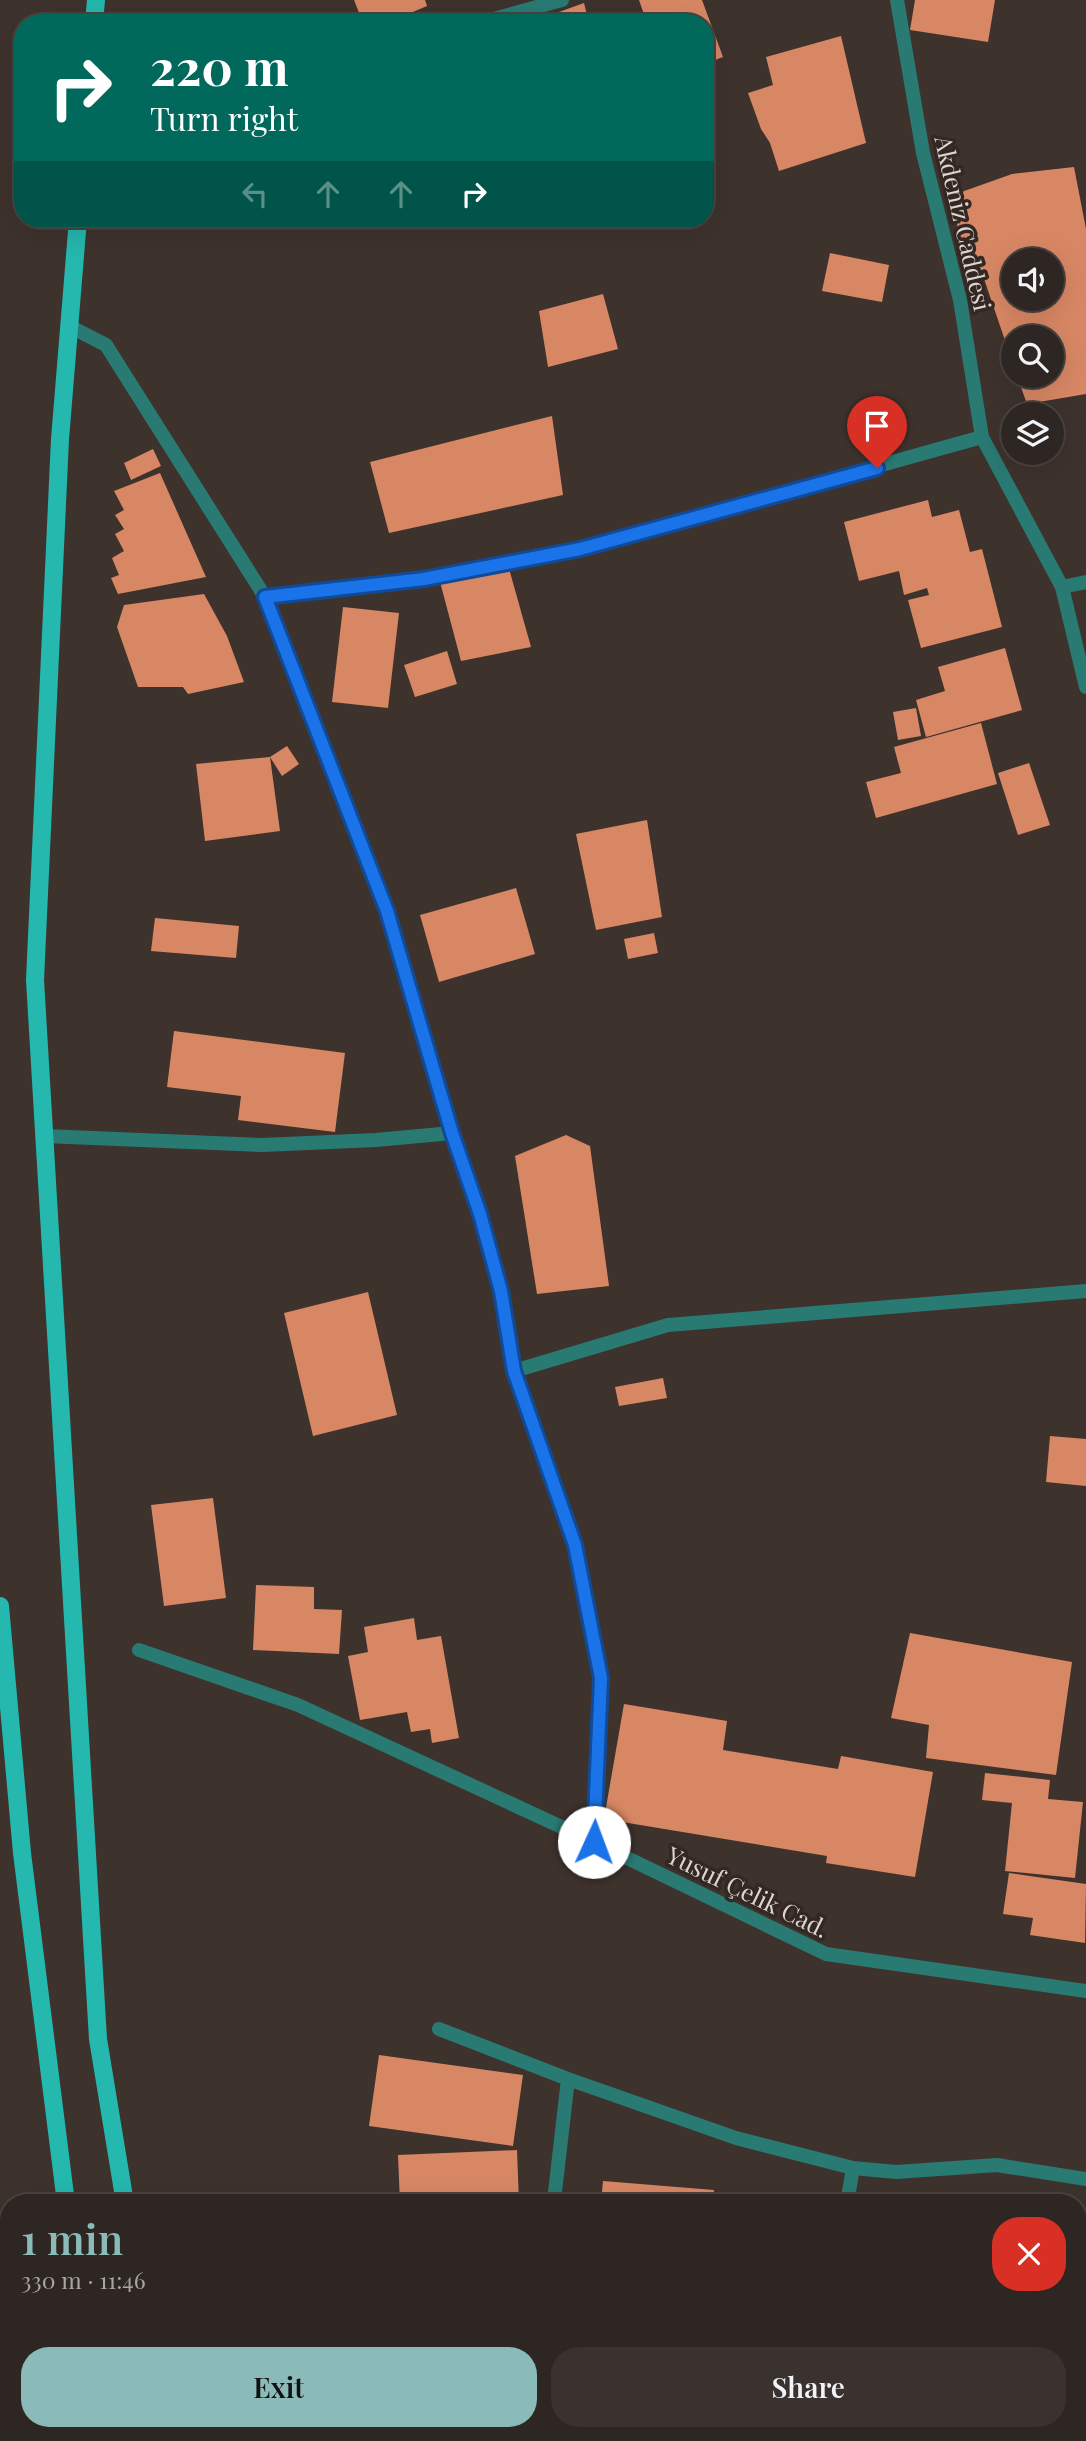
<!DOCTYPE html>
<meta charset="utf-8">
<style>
:root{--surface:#2e2622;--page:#3a322f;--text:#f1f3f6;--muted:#a7a5a5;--line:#494340;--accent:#8bbbb9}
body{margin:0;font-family:"Playfair Display",serif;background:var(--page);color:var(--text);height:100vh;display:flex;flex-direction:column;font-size:26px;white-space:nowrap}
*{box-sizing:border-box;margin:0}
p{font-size:23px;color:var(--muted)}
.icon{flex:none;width:38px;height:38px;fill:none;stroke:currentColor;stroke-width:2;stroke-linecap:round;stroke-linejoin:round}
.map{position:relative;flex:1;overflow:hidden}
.details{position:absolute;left:0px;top:2194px;width:1087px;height:247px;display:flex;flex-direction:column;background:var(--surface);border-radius:28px 28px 0 0;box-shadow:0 7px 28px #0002,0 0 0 2px var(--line)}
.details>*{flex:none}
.hud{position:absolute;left:14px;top:14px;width:700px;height:214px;border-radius:28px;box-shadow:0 7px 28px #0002,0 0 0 2px var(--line);background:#00695c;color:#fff;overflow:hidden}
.fabs{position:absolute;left:1001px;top:248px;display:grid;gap:14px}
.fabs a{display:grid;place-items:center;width:63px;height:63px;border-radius:50%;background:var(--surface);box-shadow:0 7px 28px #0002,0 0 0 2px var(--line);font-size:35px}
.pin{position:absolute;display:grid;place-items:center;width:60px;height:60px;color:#fff;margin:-72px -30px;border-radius:50% 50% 50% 0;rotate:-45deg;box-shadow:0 0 7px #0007}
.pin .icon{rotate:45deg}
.me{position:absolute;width:77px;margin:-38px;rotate:2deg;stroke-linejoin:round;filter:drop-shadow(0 0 5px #0008)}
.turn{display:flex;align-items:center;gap:24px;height:147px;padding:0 21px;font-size:32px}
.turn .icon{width:91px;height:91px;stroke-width:2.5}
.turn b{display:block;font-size:49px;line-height:60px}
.lanes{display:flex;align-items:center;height:66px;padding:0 21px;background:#0003;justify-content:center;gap:35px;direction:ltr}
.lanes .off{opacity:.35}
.round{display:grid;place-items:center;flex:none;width:74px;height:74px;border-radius:28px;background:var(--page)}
.head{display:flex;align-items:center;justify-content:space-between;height:119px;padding:0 21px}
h1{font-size:42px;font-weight:600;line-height:52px;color:var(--accent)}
.cta{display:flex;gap:14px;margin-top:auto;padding:14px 21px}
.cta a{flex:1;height:80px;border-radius:28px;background:var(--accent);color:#111;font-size:28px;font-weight:600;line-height:80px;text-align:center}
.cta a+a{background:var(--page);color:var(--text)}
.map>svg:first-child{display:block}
.building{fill:#d88764;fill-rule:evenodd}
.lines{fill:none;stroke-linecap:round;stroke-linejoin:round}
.service{stroke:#2a7a74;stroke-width:14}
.minor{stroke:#2a7a74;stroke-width:14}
.tertiary{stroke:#2a7a74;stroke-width:14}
.primary{stroke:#24b8af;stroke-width:18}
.route-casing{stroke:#114b97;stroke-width:18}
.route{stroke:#1a73e8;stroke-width:12}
.labels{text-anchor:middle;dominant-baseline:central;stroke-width:7;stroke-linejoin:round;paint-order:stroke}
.street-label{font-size:24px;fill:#ddd5d2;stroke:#342823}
</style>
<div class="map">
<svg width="1086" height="2441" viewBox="0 0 1086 2441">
<rect width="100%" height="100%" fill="#3e322d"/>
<!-- building -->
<path class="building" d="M354,0H425L427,6L387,23H363Z
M639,0H702L723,57L705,64V23H647Z
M915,0H995L988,42L910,30Z
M584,3L589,23H531V22Z
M841,36L866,143L779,171L770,143L761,129L748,93L773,85L766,57Z
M1074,167L1086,229V394L1027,404L1017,376H1052V338H1013V364L979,264L962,260L953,195L1012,174ZM1013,261H1052V299H1013Z
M830,253L889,265L882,302L822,291Z
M603,294L618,349L548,367L539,311Z
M552,416L563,495L389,533L370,462Z
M153,449L161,466L131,480L124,463Z
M160,473L206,577L118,594L111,578L119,575L112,558L124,551L115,534L124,529L115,515L124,510L114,491Z
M928,500L932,517L959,510L970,552L982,549L1002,627L921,648L908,600L929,595L927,588L904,595L899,571L859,581L844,522Z
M508,565L531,647L461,661L439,578Z
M204,594L227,636L244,682L188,694L183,687H138L117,627L124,605Z
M343,607L399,613L388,708L332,702Z
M1005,648L1022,710L926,737L916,700L945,691L938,667Z
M447,651L457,684L415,697L404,665Z
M916,708L921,736L898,740L893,712Z
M981,723L997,784L876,818L866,782L901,773L894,747Z
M287,746L299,764L282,776L270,757Z
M270,757L280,831L205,841L196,764Z
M1029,763L1050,825L1018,835L998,773Z
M647,820L662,917L596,930L576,834Z
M516,888L535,954L439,982L420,915Z
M155,918L239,926L236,958L151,951Z
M654,933L658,953L628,959L624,939Z
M174,1031L345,1053L335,1132L238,1120L241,1096L167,1087Z
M566,1135L590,1146L609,1286L537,1294L515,1156Z
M368,1292L397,1415L313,1436L284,1313Z
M663,1378L667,1398L619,1406L615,1387Z
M1050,1436L1086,1439V1486L1046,1482Z
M213,1498L226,1598L164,1606L151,1505Z
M256,1585L314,1587V1609L342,1610L339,1654L253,1650Z
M414,1618L417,1640L441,1636L459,1738L432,1743L430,1729L411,1732L407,1712L360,1720L348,1656L368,1652L364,1627Z
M910,1633L1072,1662L1056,1775L926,1758L929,1725L891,1718Z
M624,1704L727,1721L723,1750L838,1769L841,1756L933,1772L915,1877L826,1863L827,1856L604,1819Z
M985,1773L1050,1780L1048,1799L1083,1802L1075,1878L1005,1871L1012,1803L982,1800Z
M1009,1873L1086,1884L1085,1943L1030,1935L1033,1918L1003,1914Z
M379,2055L523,2075L513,2146L369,2126Z
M517,2150L519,2203H400L398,2155Z
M603,2181L714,2190L712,2203H601Z
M989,2194L1035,2202V2203H987Z
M379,2432H554V2441H380Z
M592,2432H648L649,2441H593Z
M727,2432H804V2441H727Z
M856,2432H957V2441H856Z
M1021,2432H1061L1060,2441H1020Z"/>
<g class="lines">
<!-- service -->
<path class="service" d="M439,2029L568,2079L736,2138L853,2168L896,2172L997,2165L1086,2179
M555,2203V2192L568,2079
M847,2203L853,2168
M1078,2336L1086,2337
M569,2432L570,2441"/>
<!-- minor -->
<path class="minor" d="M479,23L562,0
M69,326L106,345L265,597L387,911L452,1133L480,1214L501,1291L514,1371L575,1545L601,1678L594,1842
M1062,587L1086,582
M265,597L424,579L580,549L982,437
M44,1136L262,1145L376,1140L452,1133
M514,1371L668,1325L1086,1291
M139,1650L298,1705L594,1842L826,1954L1086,1991"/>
<!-- tertiary -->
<path class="tertiary" d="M897,0L923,153L960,300L982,437L1062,587L1086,687"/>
<!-- primary -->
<path class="primary" d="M94,23L96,0
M78,219L60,439L35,980L98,2039L125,2203
M0,1606L22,1853L66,2203
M96,2432L97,2441
M171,2432L173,2441"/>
</g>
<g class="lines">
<!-- route casing -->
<g class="route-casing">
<path id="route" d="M594,1842L601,1678L575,1545L514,1371L501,1291L480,1214L452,1133L387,911L265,597L424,579L580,549L877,468"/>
</g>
<!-- route -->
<use href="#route" class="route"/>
</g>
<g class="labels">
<!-- street labels -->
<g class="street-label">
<text transform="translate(964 223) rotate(77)">Akdeniz Caddesi</text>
<text transform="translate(748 1891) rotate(26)">Yusuf Çelik Cad.</text>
</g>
</g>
</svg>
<div class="fabs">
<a><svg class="icon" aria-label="sound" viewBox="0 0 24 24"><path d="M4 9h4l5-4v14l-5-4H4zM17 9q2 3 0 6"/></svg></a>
<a><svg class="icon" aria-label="search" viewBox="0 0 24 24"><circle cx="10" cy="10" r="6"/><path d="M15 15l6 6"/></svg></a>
<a><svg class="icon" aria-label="layers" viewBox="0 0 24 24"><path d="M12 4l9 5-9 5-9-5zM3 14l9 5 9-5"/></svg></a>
</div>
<div class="pin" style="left:877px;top:468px;background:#d93025"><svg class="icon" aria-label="arrive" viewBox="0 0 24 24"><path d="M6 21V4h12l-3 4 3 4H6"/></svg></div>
<svg class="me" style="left:594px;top:1842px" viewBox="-20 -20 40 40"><circle r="19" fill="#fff"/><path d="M0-13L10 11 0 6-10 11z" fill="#1a73e8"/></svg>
<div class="hud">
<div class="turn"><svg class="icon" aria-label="right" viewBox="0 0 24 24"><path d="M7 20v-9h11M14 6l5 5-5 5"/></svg><div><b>220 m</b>Turn right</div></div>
<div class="lanes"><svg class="icon off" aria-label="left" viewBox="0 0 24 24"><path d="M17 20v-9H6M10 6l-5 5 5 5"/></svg><svg class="icon off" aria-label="ahead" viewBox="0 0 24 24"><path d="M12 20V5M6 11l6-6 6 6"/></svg><svg class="icon off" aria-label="ahead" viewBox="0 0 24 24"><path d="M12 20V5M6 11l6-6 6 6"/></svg><svg class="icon" aria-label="right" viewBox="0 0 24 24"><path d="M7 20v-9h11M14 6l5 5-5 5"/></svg></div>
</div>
<section class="details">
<div class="head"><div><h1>1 min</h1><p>330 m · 11:46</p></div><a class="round" style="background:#d93025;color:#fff"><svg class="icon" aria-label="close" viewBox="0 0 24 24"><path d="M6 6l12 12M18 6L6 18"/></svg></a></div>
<div class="cta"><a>Exit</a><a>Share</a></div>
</section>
</div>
